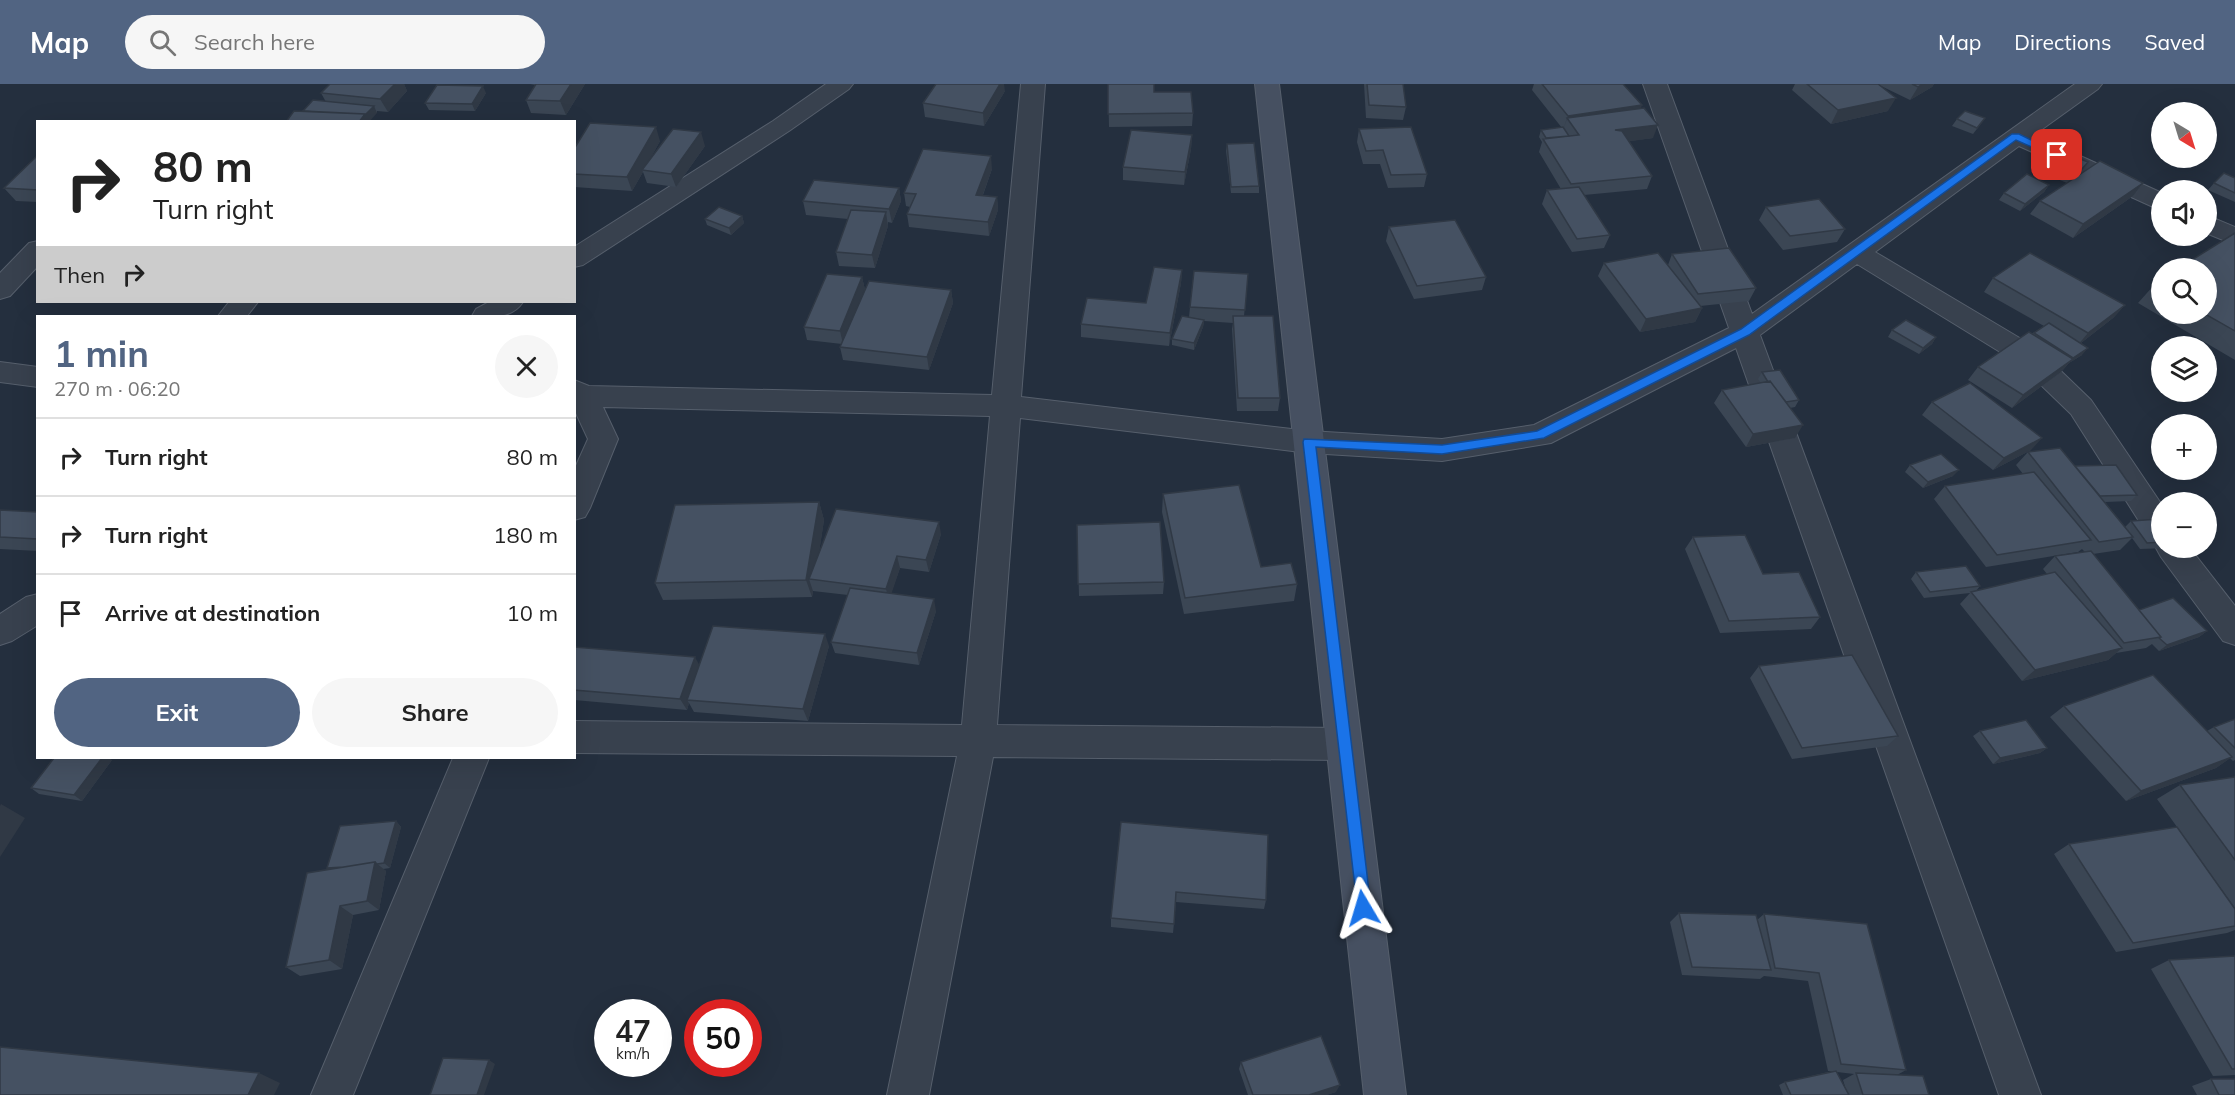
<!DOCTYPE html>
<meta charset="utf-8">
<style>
:root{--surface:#fff;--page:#f6f6f6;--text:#222;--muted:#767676;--line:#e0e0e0;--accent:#516482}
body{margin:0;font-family:Mulish,sans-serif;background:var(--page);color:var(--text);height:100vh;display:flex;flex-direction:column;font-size:22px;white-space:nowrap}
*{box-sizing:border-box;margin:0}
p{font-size:20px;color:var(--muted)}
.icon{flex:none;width:33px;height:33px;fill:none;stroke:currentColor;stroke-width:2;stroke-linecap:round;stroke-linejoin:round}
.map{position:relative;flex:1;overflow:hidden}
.drawer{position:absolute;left:36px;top:231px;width:540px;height:444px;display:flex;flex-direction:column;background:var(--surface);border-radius:0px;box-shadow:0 6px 24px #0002}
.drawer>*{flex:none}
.top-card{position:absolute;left:36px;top:36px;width:540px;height:183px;border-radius:0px;box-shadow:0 6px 24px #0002;background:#fff;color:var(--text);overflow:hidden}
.needle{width:39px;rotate:142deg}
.controls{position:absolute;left:2151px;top:18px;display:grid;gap:12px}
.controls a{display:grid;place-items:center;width:66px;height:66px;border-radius:50%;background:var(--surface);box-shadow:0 6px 24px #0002;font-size:30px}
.speed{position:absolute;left:594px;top:915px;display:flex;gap:12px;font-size:30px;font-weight:700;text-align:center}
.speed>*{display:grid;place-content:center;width:78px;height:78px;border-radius:50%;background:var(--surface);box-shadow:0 6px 24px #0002;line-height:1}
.speed small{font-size:15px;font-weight:400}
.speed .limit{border:9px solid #d22;background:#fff;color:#111}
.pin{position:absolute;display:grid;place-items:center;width:51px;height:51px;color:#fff;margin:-26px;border-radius:12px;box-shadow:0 3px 9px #0006}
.me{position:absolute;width:66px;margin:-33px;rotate:353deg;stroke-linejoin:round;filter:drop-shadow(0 0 4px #0008)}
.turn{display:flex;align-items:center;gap:21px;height:126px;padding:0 18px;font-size:27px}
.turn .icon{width:78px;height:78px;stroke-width:2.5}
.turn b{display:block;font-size:42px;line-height:51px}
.then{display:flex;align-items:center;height:57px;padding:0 18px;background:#0003;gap:12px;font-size:22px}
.round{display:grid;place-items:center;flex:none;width:63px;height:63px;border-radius:32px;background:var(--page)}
.overview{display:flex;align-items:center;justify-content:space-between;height:102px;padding:0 18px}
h1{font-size:36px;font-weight:700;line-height:45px;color:var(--accent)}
.button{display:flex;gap:12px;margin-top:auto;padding:12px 18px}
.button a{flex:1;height:69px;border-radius:36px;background:var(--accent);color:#fff;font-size:24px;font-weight:700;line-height:69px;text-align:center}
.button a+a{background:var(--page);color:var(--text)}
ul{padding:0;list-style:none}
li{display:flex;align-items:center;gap:18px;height:78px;padding:0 18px;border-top:2px solid var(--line)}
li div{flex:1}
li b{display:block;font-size:22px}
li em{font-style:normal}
header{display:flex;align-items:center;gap:36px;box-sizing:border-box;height:84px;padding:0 30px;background:var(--accent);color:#fff}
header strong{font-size:28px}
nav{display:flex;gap:33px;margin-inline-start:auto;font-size:21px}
.search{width:420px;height:54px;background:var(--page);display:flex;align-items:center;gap:15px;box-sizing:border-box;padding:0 21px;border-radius:33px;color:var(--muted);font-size:22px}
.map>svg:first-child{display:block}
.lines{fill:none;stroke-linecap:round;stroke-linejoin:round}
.street-casing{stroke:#565f6c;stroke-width:2}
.secondary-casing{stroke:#565f6c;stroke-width:2}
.street{fill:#38414e;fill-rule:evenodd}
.secondary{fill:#465061;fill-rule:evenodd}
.wall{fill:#3b4654;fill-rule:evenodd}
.shaded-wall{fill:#303945}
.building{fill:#455162;stroke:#303945;stroke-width:1.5}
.route{fill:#1a73e8;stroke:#114b97;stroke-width:1.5}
</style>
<header>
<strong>Map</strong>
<div class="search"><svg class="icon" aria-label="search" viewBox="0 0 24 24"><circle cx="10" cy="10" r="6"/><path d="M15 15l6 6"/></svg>Search here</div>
<nav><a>Map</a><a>Directions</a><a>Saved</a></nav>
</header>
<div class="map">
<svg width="2235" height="1011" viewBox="0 0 2235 1011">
<rect width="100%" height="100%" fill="#242f3e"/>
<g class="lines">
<!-- street casing -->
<g class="street-casing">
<path id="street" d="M826,0H853L849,5L789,47L583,181L574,183V163L773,37Z
M1021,0H1045L1021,313L1309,347L1442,355L1534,341L1729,244L1643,0H1667L1752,230L2075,0H2102L2098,5L2034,51L2162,109V127L2019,62L1875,168L2038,265L2091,316L2162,421V464H2190L2235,522V561L2223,557L2161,473L2156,464L2159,458L2151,456L2071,330L2018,279L1857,180L1760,251L2041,1011H1999L1736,264L1551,359L1442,377L1309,369L1020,334L997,641L1344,644L1357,649L1362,660L1357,671L1344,676L993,673L929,1011H887L957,672L574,669V637L962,641L990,332L603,323L618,355L590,424L585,433L574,436V386L588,355L574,325V296L589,302L992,311Z
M2206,131L2235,143V161L2206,149Z
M38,157V182L10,212L0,215V189L29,159Z
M229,218H258L247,232H218Z
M489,218H523C511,236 491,232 472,232L476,225Z
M0,278L38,283V303L0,298Z
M38,510V541L12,557L0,561V530L26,513Z
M453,674H489L353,1011H311Z"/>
</g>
<!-- secondary casing -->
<g class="secondary-casing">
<path id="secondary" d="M1255,0H1279L1406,1011H1364Z"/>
</g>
<!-- street -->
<use href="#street" class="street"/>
<!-- secondary -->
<use href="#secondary" class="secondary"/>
</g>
<!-- wall -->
<path class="wall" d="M330,0H404L407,7L388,28L377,27V29L303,27L326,18L321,9Z
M530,0H585L566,31L531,29L526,16L536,1Z
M1108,0L1154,8L1193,29L1192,42L1109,43Z
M1364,0H1403L1406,23L1403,36L1366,34Z
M1534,0H1623L1640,25L1653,54L1629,57L1652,92L1647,105L1584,111L1610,151L1604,164L1572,168L1542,120L1547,106L1561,105L1539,68L1542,58L1539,53L1541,46L1562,44L1532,6Z
M1795,0H1934L1932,3L1910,16L1879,1L1888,27L1831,40L1792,6Z
M1005,7L984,42L925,33L923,19Z
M486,9L475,27L429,26L425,19Z
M1957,35L1980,41L1973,50L1952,42Z
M1359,45L1427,90L1424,103L1388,104L1380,80H1363L1357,58Z
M1192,51L1191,65L1184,101L1123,96V83Z
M660,57L650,75L705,62L676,103L647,99L643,88L632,107L574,103V65Z
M1227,60L1259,102V109H1231L1226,67Z
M38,71V118L16,117L4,104Z
M2088,78L2075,94L2143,99L2133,112L2073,154L2030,130L2040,117L2067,99L2043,89L2048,82Z
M992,85L983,111L997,113L998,126L989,152L909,143L907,130L910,123L906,122L904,109Z
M2235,94V118L2208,106L2214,99Z
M2049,101L2044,108L2020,127L1999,116L2004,109Z
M899,104L901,117L892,139L888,138V142L875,184L839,182L836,168L848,135L806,131L803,117Z
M1766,123L1845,145L1837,158L1783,166L1759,136Z
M742,132L744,139L731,151L707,141L705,135Z
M1389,143L1486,193L1482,206L1414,215L1386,157Z
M2235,149V276L2138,219L2155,200L2162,196V230H2206Z
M1672,170L1756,204L1749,217L1700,222L1702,224L1695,238L1640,248L1598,192L1604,179L1668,181Z
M1182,186L1181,199L1169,262L1081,253V240L1146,219Z
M1248,190L1244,232L1280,314L1278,327H1237L1232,245L1233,239L1204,237L1203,243L1194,266L1172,261V255L1189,233L1190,223Z
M862,193L865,206H951L953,219L929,286L843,276L840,263L842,260L807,256L804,243Z
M1993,194L2125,221L2113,234L2081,259L2082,271L2069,279L2061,288L2012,324L1968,296L1978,283L2044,242L1984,208Z
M1892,246L1936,253L1932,260L1919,270L1888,253Z
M1762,288L1799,316L1795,323L1790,324L1795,354L1746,363L1714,319L1722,306L1761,299L1758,295Z
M1932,318L2031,366L1993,386L1922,331Z
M2028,368L2075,382L2137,411L2131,417L2105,418L2125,443L2131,437L2162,439V464H2168L2140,465L2132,454L2120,466L2093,470L2139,526L2207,547L2199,553L2159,567L2152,560L2146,564L2116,569L2108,576L2022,597L1960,520L1970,509L1924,514L1911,495L1916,488L1980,502L1976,507L2047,490L2043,485L2055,472L2085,468L2082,465L2078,468L1986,483L1934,415L1945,402L2023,390L2016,381Z
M1910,381L1953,392L1923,404L1905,388Z
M1163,410L1261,483L1297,500L1294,517L1184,530L1162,428Z
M819,418L824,436L819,468L941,450L929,488L900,484L891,509L936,527L919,581L835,569L831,558L848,511L813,507L812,513L663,516L655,499Z
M0,426L38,428V467L0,465Z
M1077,441L1164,498L1163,510L1079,512Z
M1693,453L1763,490L1820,533L1811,545L1720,549L1685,465Z
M829,562L808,637L694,628L689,619L687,626L574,616V563L700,581Z
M1759,582L1898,652L1887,662L1792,675L1750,594Z
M2064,622L2207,647L2214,643L2235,635V676L2233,677L2230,674L2216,684L2126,717L2050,633Z
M1980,647L2047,664L2040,669L1993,680L1973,652Z
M112,676L82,717L39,710L31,704Z
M2235,693V824L2157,715L2180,701Z
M396,737L401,743L390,784L383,785L386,787L379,826L353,831L342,885L300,892L286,883L329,785L327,784Z
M1121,738L1266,816L1264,825L1176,818L1173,849L1111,843V834Z
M2069,760L2235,825V846L2227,849L2116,868L2054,770Z
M1679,829L1757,836L1764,830L1867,840L1906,986L1897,991L1929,1011H1783L1779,1001L1785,998L1833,987H1828L1808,897L1764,892L1760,895L1682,891L1670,838ZM1837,988L1854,990L1843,996L1846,1006Z
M2235,872V991L2213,992L2151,885L2169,876Z
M1241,978L1336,1008L1326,1011H1248L1239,985Z
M2211,995L2235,1011H2197L2192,1002Z"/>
<!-- shaded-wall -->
<path class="shaded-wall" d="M395,0H404L407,7L388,28L380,15Z
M571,0H585L566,31L560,17Z
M1000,0H1004L1005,7L984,42L983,29Z
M1923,0H1934L1932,3L1910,16L1918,3Z
M483,2L486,9L475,27L472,20Z
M1896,14L1888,27L1831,40L1838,26Z
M1642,21L1637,35L1567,34L1563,46L1568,32Z
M374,22L377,29L369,38H359L365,30Z
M1658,41L1653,54L1611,60L1615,46Z
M656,43L660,57L644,86H642L643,88L632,107L627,93Z
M701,48L705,62L676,103L671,90Z
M1192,51L1191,65L1184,101L1185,88Z
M991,72L992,85L978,124L976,111Z
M2143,99L2133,112L2073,154L2083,140Z
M2049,101L2044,108L2020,127L2025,120Z
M899,104L901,117L892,139L889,125Z
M997,113L998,126L989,152L988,138Z
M886,128L888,142L875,184L872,171Z
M742,132L744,139L731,151L729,144Z
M1182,186L1181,199L1169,262L1170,249Z
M862,193L865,206L843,260L840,247Z
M951,206L953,219L929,286L927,273Z
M2125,221L2113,234L2077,262L2088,249Z
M1702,224L1695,238L1640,248L1646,235Z
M1204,236L1203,243L1194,266V259Z
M1936,253L1932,260L1919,270L1923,264Z
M2088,264L2082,271L2069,279L2061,288L2012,324L2023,311L2073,274Z
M1803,341L1795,354L1746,363L1753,350Z
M2042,354L2031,366L1993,386L2004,374Z
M1959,386L1953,392L1923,404L1928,398Z
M819,418L824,436L815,496L809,495L813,507L812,513L806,496Z
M939,438L941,450L929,488L926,476Z
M897,472L900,484L889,517L886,505Z
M934,515L936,527L919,581L917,569Z
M2207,547L2199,553L2159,567L2167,561Z
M825,550L829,562L808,637L803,625Z
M2122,564L2108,576L2022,597L2035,586Z
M695,573L701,584L687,616L689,619L687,626L680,615Z
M2047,664L2040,669L1993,680L2000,674Z
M2232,673L2216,684L2126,717L2141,707Z
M102,674H109L112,676L82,717L74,711Z
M1,720L25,734L0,773V722Z
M396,737L401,743L390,784L384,779Z
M375,778L386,787L379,826L367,817Z
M340,822L353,831L342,885L329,876Z
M489,976L495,980L484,1011H477Z
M259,989L280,999L274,1011H248Z
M1340,1001L1336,1008L1326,1011H1309Z"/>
<!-- building -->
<path class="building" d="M330,0H395L380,15L321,9Z
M536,0H571L560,17L526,16Z
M936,0H1000L983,29L923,19Z
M1108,0H1154V8H1191L1193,29L1108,30Z
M1367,0H1403L1406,23L1369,21Z
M1542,0H1623L1642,21L1568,32Z
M1807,0H1878L1896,14L1838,26Z
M1912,0H1923L1918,3Z
M437,1L483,2L472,20L425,19Z
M313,16L374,22L365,31V30L303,27Z
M1644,24L1658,41L1615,46L1622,47L1652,92L1571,100L1543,55L1579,51L1567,34Z
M294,27L365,30L359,38H286Z
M1965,27L1985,34L1977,44L1957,35Z
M470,37H511L510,38Z
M590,39L656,43L627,93L574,90V65Z
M1411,43L1427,90L1391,91L1383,66L1366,67L1359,45Z
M1563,43L1569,52L1546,54L1541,46Z
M673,45L701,48L671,90L642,86Z
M1131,46L1192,51L1185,88L1123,83Z
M1254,59L1259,102L1231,103L1227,60Z
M923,65L991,72L976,111L997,113L988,138L907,130L916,110L904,109Z
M2061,67L2088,78L2075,93L2048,82Z
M38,71V106L4,104Z
M2100,77L2143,99L2083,140L2040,117Z
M2224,89L2235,94V109L2214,99Z
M2027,90L2049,101L2025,120L2004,109Z
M814,96L899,104L889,125L803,117Z
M1579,103L1610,151L1577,155L1547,106Z
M1819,115L1845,145L1790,152L1766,123Z
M719,123L742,132L729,144L705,135Z
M851,126L886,128L872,171L836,168Z
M1455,136L1486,193L1417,202L1389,143Z
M2235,149V247L2205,230H2206V184H2179Z
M1729,164L1756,204L1698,210L1672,170Z
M1658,169L1702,224L1646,235L1604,179Z
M2030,169L2125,221L2088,249L1993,194Z
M1154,183L1182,186L1170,249L1081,240L1087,214L1146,219Z
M1194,187L1248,190L1245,226L1190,223Z
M827,190L862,193L840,247L804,243Z
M2162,196V204L2155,200Z
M869,197L951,206L927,273L840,263Z
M1182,232L1204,236L1194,259L1172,255Z
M1233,232H1273L1280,314H1238Z
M1906,236L1936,253L1923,264L1892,246Z
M2049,239L2088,264L2073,274L2034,249Z
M2029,248L2073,275L2023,311L1978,283Z
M1780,286L1799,316L1786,318L1770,297L1768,298L1762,288Z
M1770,297L1803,341L1753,350L1722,306Z
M1970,299L2042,354L2004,374L1932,318Z
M2060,364L2133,453L2099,458L2028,368Z
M1941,370L1959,386L1928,398L1910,381Z
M2116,381L2137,411L2100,412L2075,382Z
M2034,388L2091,456L1997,471L1945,402Z
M1239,401L1261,483L1291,479L1297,500L1185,514L1163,410Z
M819,418L806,496L655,499L675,421Z
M836,425L939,438L926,476L897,472L886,505L809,495Z
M0,426L38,428V455L0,453Z
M2159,435L2162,439V458L2147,459L2131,437Z
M1160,438L1164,498L1078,500L1077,441Z
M1745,451L1763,490L1799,488L1820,533L1729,537L1693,453Z
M2091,467L2161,553L2124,559L2055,472Z
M1966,482L1980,502L1930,508L1916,488Z
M2055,488L2122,564L2035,586L1971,508Z
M850,504L934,515L917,569L831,558Z
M2173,514L2207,547L2167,561L2159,554L2161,553L2139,526Z
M713,542L825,550L803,625L687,616Z
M574,563L695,573L680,615L574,606Z
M1852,571L1898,652L1802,664L1759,582Z
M2153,591L2232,673L2141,707L2064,622Z
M2235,635V664L2214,643Z
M2026,636L2047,664L2000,674L1980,647Z
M54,674H102L74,711L31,704Z
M2235,693V776L2180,701Z
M396,737L384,779L377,780L375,778L344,783L327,784L340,742Z
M1121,738L1268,751L1266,816L1176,808L1174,840L1111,834Z
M2177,743L2235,825V842L2133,859L2069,760Z
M375,778L367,817L340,822L329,876L286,883L307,789Z
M1679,829L1756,831L1771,886L1692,883Z
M1764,830L1867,840L1906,986L1841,980L1819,889L1775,884Z
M2235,872V985H2232L2169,876Z
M1321,952L1340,1001L1309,1011H1253L1241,978Z
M0,963L259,989L248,1011H0Z
M443,974L489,976L477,1011H430Z
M1836,987L1849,1011H1791L1785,998Z
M1856,989L1923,992L1929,1011H1863Z
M2211,995H2235V1011H2219Z"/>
<!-- route -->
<path class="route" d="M2012,50H2019L2062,71L2054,73L2016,56L1749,251L1544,354L1442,370L1316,363L1371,824L1369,829L1363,831L1358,829L1303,358L1304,355L1442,361L1537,347L1741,245Z"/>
</svg>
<div class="controls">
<a><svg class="needle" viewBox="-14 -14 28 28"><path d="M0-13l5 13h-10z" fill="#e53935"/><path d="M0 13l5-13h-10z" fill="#767676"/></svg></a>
<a><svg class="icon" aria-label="sound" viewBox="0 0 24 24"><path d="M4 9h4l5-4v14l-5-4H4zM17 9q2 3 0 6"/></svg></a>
<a><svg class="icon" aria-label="search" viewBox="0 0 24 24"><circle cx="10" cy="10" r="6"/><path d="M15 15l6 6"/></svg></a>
<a><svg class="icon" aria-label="layers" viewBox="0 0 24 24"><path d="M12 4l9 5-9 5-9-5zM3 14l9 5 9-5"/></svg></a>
<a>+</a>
<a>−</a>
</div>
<div class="speed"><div>47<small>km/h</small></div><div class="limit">50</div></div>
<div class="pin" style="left:2057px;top:71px;background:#d93025"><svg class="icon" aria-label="arrive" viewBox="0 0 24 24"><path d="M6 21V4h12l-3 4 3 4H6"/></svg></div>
<svg class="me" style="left:1363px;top:824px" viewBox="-20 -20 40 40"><path d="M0-17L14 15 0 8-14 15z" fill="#1a73e8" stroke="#fff" stroke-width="4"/></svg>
<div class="top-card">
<div class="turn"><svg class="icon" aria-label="right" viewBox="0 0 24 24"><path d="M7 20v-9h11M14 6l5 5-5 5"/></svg><div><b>80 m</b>Turn right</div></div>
<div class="then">Then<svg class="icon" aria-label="right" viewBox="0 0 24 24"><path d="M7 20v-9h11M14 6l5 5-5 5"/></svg></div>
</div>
<section class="drawer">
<div class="overview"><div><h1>1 min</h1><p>270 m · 06:20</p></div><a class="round"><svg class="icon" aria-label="close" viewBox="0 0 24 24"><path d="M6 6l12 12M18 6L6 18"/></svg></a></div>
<ul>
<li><svg class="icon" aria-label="right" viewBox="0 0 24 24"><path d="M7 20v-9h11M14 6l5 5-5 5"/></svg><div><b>Turn right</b></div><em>80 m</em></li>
<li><svg class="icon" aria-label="right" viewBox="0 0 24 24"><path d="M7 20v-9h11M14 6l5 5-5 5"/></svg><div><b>Turn right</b></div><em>180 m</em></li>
<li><svg class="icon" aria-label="arrive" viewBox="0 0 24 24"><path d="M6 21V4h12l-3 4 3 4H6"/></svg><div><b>Arrive at destination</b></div><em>10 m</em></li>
</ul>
<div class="button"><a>Exit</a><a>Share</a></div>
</section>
</div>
